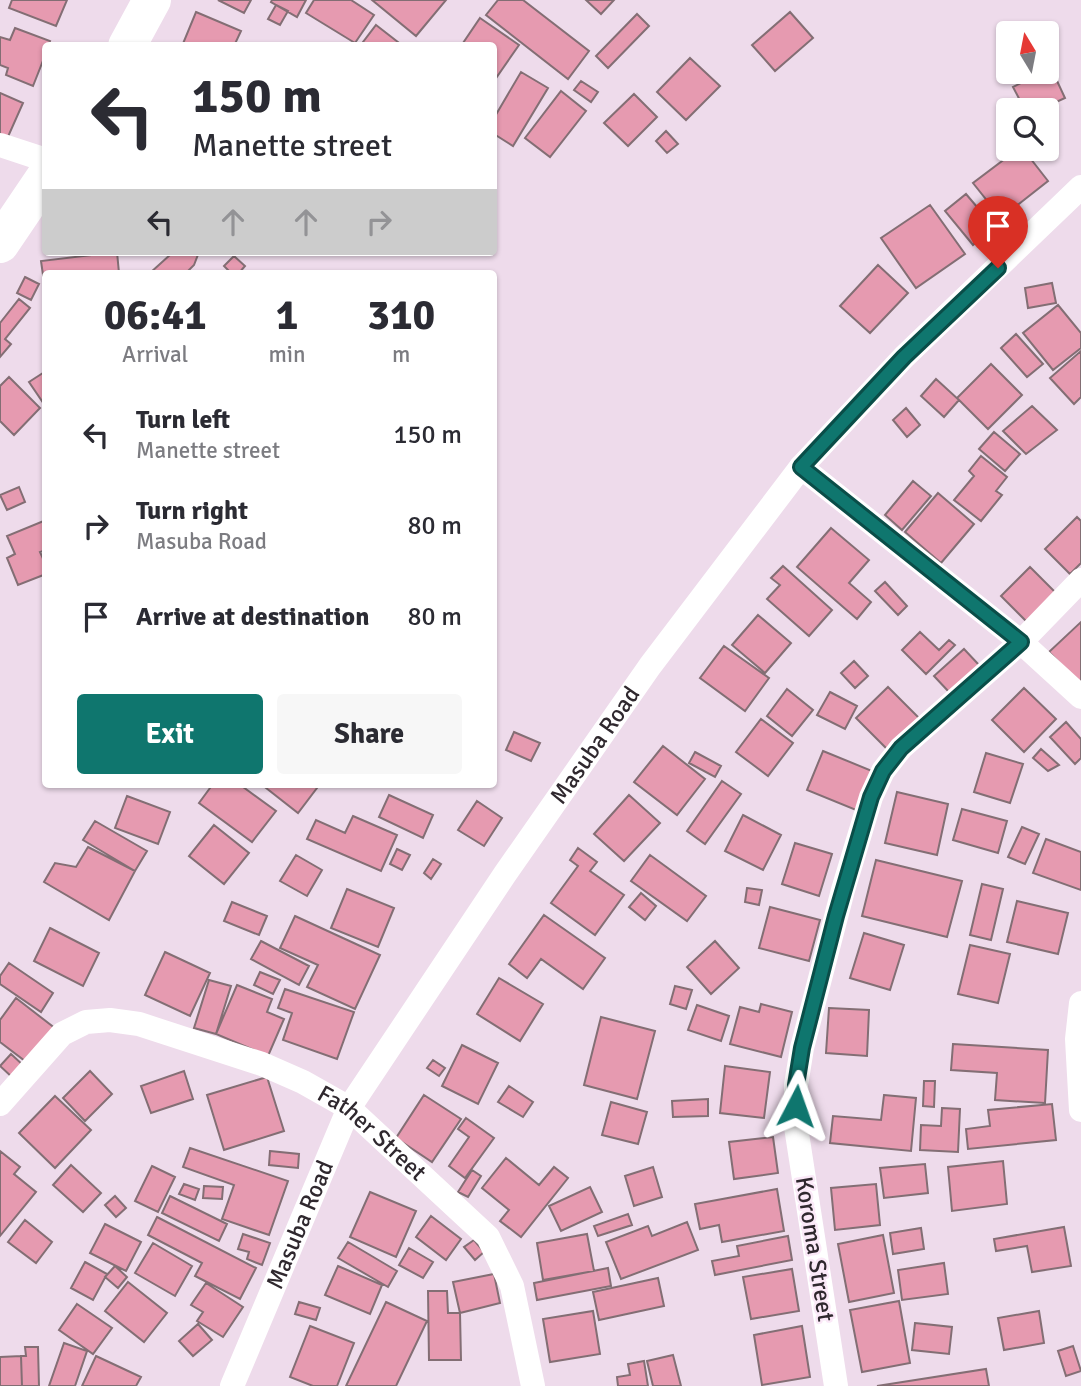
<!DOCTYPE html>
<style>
:root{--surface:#fff;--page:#f7f7f7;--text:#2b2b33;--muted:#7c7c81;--accent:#0f766e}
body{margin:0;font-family:Signika,sans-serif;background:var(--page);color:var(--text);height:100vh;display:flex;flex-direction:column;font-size:26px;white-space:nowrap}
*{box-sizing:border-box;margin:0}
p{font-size:23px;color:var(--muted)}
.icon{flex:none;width:38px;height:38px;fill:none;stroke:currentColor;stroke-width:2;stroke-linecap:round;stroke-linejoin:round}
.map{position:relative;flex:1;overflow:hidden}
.panel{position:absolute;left:42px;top:270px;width:455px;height:518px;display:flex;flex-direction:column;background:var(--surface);border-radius:7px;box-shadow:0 2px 5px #0004}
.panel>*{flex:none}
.guide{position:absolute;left:42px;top:42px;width:455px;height:214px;border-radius:7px;box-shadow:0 2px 5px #0004;background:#fff;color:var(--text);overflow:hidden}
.needle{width:46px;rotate:350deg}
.fabs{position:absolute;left:996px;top:21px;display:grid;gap:14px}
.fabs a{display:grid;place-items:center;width:63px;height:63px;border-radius:7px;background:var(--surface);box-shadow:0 2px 5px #0004;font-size:35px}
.pin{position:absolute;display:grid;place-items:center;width:60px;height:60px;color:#fff;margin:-72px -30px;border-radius:50% 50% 50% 0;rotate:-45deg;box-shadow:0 0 7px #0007}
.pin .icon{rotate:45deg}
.me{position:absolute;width:77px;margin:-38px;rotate:4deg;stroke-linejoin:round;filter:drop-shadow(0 0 5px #0008)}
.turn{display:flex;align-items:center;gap:24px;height:147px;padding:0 35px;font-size:32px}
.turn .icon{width:91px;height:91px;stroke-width:2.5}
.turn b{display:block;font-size:49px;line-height:60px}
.lanes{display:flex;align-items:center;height:66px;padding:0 35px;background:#0003;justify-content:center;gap:35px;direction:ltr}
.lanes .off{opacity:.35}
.eta{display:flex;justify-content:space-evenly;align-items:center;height:119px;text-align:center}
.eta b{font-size:42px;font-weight:700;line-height:49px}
.action{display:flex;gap:14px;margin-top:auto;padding:14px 35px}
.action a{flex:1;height:80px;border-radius:7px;background:var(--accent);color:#fff;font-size:28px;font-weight:700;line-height:80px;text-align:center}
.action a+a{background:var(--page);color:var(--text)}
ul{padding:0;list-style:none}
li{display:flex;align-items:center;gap:21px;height:91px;padding:0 35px}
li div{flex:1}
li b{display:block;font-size:26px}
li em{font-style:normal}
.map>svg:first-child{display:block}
.building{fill:#e69ab0;stroke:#836e74;stroke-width:2}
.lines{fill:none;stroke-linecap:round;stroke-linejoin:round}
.minor{stroke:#fff;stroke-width:24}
.primary{stroke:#fff;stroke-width:38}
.route-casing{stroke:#0a4d48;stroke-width:18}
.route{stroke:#0f766e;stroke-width:12}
.labels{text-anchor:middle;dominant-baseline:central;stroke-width:5;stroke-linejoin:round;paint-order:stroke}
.street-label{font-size:24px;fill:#2f282e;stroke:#fbe9f8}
</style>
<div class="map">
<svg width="1081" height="1386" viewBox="0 0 1081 1386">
<rect width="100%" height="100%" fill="#eedbeb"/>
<!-- building -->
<path class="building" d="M12,0H67L56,26L9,8Z
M218,0H251L244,13Z
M272,0H306L297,17L271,2Z
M314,0H351L374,15L355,43L306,13Z
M372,0H446L416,36Z
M498,0H523L589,51L568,79L486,15Z
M586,0H614L601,14Z
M276,5L288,11L280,25L268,19Z
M196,12L241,31L234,46H182Z
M790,12L813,38L775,71L752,45Z
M637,14L649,26L608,68L596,56Z
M480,18L519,45L494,81V46H461Z
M376,25L403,46H360Z
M15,28L50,41L48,46H46V53L33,86L6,75L8,68L0,65V37L10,40Z
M690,58L720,86L686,120L657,92Z
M1051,68L1065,98L1039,110H1025L1013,87Z
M521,72L548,88L513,146L494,134V118Z
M581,81L598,92L591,102L574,90Z
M561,91L586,111L550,157L525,138Z
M0,93L23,103L7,139L0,136Z
M634,94L657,117L628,146L604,123Z
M666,131L678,144L667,153L656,141Z
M1018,149H1023L1048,181L1001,218L973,183Z
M966,194L994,227L973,245L945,211Z
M930,205L965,254L916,288L881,238Z
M117,252L119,273H46V296L41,261Z
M170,252H199L194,265L186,273H150L171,254Z
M234,256L245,266L239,273H231L224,266Z
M878,265L908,293L870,333L840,306Z
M25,277L39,284L31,300L17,293Z
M1052,283L1056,303L1028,308L1025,288Z
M19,299L30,308L5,339L11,344L0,357V323Z
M1058,305L1081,333V348L1053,370L1023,333Z
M1016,334L1043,364L1027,377L1001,348Z
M1081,351V397L1074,404L1050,378Z
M991,364L1022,395L988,429L957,398Z
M46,371V407L29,382Z
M9,377L40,408L14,435L0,421V386Z
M936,379L959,400L944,417L921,396Z
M1032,406L1057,430L1026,454L1003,431Z
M906,408L920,425L907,437L893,420Z
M994,432L1020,454L1005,471L979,449Z
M981,456L1007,477L996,491L1002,495L981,521L954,500L974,476L969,471Z
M913,481L931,496L902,530L885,515Z
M19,487L25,502L7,510L0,495Z
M938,493L974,524L941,563L905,532Z
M1077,517L1081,521V563L1070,574L1045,549Z
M46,520V550L40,552L46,565V574L18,585L7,558L15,554L7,536Z
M831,528L869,560L849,583L871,602L857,619L797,567Z
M783,566L832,610L809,636L767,599L780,585L771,578Z
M1030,567L1057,594L1028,623L1001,596Z
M885,582L907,606L898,615L875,591Z
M758,615L791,643L765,673L732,645Z
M1081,622V685L1049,652Z
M920,632L939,650L949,640L955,645L926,674L902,650Z
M724,646L769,678L745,711L700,678Z
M964,649L979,665L949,692L934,676Z
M854,661L868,676L855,688L841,673Z
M888,687L920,719L888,750L856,718Z
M1024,688L1056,719L1024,752L992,720Z
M787,689L813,710L792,736L767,716Z
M830,692L857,706L845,729L817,715Z
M761,719L793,743L768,776L736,752Z
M1066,722L1081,739V758L1075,764L1050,737Z
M514,732L540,743L531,761L506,750Z
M663,746L705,779L677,815L634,782Z
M1041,749L1059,765L1048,771L1033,758Z
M823,751L872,771L856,810L807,790Z
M695,752L721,766L715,777L689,763Z
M986,753L1023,764L1010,803L974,792Z
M722,781L741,794L705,844L687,831Z
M213,784H239L276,811L252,842L199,803Z
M261,784H320L298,813Z
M897,792L948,804L937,855L885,843Z
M389,795L433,815L423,838L379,817Z
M629,795L660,823L624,861L594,834Z
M127,796L170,812L158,844L115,828Z
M477,801L502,818L484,846L458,830Z
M962,809L1007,821L998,853L953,840Z
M743,815L781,835L763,870L725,851Z
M353,816L397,835L381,871L307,839L316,820L345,833Z
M95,821L147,851L135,871L83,840Z
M214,825L249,853L224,884L189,856Z
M1022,827L1039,834L1025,864L1008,857Z
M1046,839L1081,852V890L1033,873Z
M795,843L832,854L819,896L782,884Z
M88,847L135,871L109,920L44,882L55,863L76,867Z
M578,848L597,862L590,871L624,895L595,935L551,903L578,866L570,860Z
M397,849L410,855L402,870L390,864Z
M296,855L322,870L307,896L280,881Z
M650,855L706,896L687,921L631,881Z
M433,859L441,864L431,879L424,873Z
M876,860L962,881L947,937L862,916Z
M982,884L1003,889L991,940L970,935Z
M747,888L762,890L759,905L745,902Z
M347,889L394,908L378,947L331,928Z
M641,893L656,906L645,920L629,907Z
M1017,901L1068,913L1058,954L1007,942Z
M232,902L267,916L259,935L224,921Z
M770,907L820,920L809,961L759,948Z
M544,915L605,958L583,989L541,959L527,978L509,964Z
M295,916L380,955L355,1009L307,987L318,965L280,948Z
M50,928L99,953L83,986L34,961Z
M864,933L904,945L890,990L850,978Z
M261,941L309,966L299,985L251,959Z
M715,941L739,968L711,994L687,967Z
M970,945L1010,954L998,1003L958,994Z
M165,952L210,973L190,1016L145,995Z
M9,963L53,993L41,1012L0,984V976Z
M260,972L280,980L273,994L254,985Z
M499,978L543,1004L520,1041L477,1014Z
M209,980L231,986L216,1034L194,1028Z
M237,985L272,999L267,1012L284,1019L268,1056L216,1034Z
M675,986L692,990L686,1009L670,1004Z
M285,989L354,1012L337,1059L283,1040L292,1013L278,1008Z
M16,998L56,1029L29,1064L0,1042V1020Z
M761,1004L792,1012L781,1057L730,1044L740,1007L759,1012Z
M697,1005L729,1016L721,1041L688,1030Z
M829,1008L869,1010L867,1056L826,1053Z
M601,1017L655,1031L637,1099L584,1085Z
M953,1044L1048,1050L1045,1103L995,1100L997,1073L951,1070Z
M462,1045L498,1063L478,1104L442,1086Z
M11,1054L24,1066L13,1078L0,1066Z
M433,1060L445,1068L439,1076L427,1068Z
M725,1066L770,1072L764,1118L720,1113Z
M90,1071L112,1094L85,1121L63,1098Z
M184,1071L193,1099L151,1113L141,1086Z
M267,1077L284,1131L224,1150L207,1095Z
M924,1081H935L934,1107L923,1106Z
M509,1086L533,1102L523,1117L498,1102Z
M424,1095L461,1119L432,1162L396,1138Z
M884,1095L916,1098L911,1151L830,1143L833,1116L881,1120Z
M55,1096L91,1130L55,1168L19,1133Z
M708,1099V1116L673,1117L672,1101Z
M611,1102L647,1112L638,1144L602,1135Z
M1052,1104L1056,1140L968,1149L966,1129L990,1126L988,1110Z
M942,1108L960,1109L958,1152L920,1150L921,1125L941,1126Z
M466,1118L494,1138L465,1178L449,1166L469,1137L458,1129Z
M773,1137L778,1173L734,1179L729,1142Z
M190,1148L288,1181L269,1235L222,1219L234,1185L183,1167Z
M0,1151L20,1167L14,1174L36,1192L0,1236Z
M270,1151L299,1154L298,1168L269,1165Z
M506,1158L539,1185L554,1167L568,1178L521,1237L500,1221L509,1210L482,1188Z
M1003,1161L1007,1204L952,1211L948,1167Z
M925,1164L928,1193L884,1198L880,1168Z
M71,1165L101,1193L83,1212L53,1185Z
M152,1166L175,1177L158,1212L135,1201Z
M653,1167L662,1197L634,1206L625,1176Z
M472,1170L481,1176L468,1197L458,1192Z
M184,1184L199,1189L195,1200L179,1194Z
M876,1184L880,1225L835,1230L831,1188Z
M204,1186L223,1187L222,1199L203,1198Z
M590,1187L602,1212L561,1231L549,1206Z
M777,1189L784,1231L722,1242L719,1225L700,1229L695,1204Z
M370,1192L416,1211L396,1257L350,1237Z
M115,1196L126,1208L116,1217L105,1205Z
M170,1196L227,1224L219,1241L162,1213Z
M628,1214L632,1225L598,1236L594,1226Z
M431,1216L461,1239L446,1260L416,1237Z
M157,1217L256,1268L240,1299L195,1276L202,1263L148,1235Z
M25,1220L52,1242L36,1263L8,1242Z
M687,1222L698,1250L621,1279L606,1242L648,1226L652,1236Z
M105,1224L141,1242L126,1271L90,1253Z
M1064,1227L1071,1266L1032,1272L1027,1246L996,1251L994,1239Z
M921,1228L924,1249L893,1254L890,1233Z
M243,1234L270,1243L262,1265L247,1259L249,1252L238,1249Z
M587,1234L594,1271L543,1280L537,1243Z
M883,1235L894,1293L849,1302L838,1244Z
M788,1236L792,1260L715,1275L712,1261L739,1256L737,1246Z
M474,1240L484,1252L475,1260L464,1247Z
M348,1242L397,1271L388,1287L338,1258Z
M153,1243L192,1266L175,1296L135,1273Z
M409,1248L433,1262L423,1278L399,1265Z
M85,1262L107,1274L93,1300L71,1288Z
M944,1263L948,1294L902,1300L898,1270Z
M115,1266L127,1277L118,1288L105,1277Z
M338,1266L382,1285L370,1314L325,1295Z
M608,1268L611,1286L537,1300L534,1283Z
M792,1269L799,1311L751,1319L743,1277Z
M494,1274L500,1303L460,1313L453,1282Z
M658,1278L664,1306L599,1320L593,1292Z
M128,1282L167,1313L144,1342L105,1311Z
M206,1283L243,1307L223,1337L197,1321L203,1312L191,1305Z
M428,1291H447L448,1313H460L461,1360H429Z
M899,1301L910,1363L862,1372L850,1310Z
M299,1302L320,1308L316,1320L295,1314Z
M386,1302L427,1321L396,1386H346Z
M77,1304L112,1328L93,1354L59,1330Z
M593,1311L600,1354L550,1362L543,1319Z
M1039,1311L1044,1343L1004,1350L998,1318Z
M915,1323L952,1327L949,1354L912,1350Z
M198,1324L212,1340L193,1356L179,1341Z
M310,1326L354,1343L337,1386H313L290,1377Z
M802,1326L810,1377L762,1385L754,1335Z
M64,1343L87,1351L75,1386H49Z
M1073,1346L1081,1371L1066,1376L1058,1351Z
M25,1347H38L39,1386H22L21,1356H26Z
M673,1355L681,1386H653L647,1361Z
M21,1356L22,1386H0V1357Z
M96,1356L141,1377L136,1386H82Z
M644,1361L648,1386H618L617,1377L630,1375L628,1364Z
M986,1369L989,1386H877Z"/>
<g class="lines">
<!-- minor -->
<g class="minor">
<path d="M0,145L46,160"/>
<path d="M801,467L1021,642L1081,697"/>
<path d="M1081,1003L1077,1039L1081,1110"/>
<path id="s1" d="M0,1104L62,1034L86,1022L110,1020L139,1024L262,1064L303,1082L349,1108L488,1237L512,1286L533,1386"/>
<path id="s2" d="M232,1386L349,1108L505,874L650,666L801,467L904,357L1081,187"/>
<path d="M836,1386L796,1127V1085L802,1048L843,890L871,797L883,771L901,748L1021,642L1081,580"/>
</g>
<!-- primary -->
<path class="primary" d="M127,46L152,0
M0,244L46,176"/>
</g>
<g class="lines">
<!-- route casing -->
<g class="route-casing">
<path id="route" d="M796,1106V1085L802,1048L836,916L871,797L883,771L901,748L1021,642L801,467L904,357L998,268"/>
</g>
<!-- route -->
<use href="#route" class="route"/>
</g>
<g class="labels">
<!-- street labels -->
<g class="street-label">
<text stroke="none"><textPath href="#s2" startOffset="740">Masuba Road</textPath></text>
<text stroke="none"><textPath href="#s1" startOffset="434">Father Street</textPath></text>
<text stroke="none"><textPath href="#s2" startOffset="175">Masuba Road</textPath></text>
<text transform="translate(815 1249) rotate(81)">Koroma Street</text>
</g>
</g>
</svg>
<div class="fabs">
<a><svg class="needle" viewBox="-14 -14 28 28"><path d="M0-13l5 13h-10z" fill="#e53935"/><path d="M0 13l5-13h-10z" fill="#7c7c81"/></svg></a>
<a><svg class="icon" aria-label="search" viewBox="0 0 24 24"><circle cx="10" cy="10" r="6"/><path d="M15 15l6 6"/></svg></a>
</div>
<div class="pin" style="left:998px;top:268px;background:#d93025"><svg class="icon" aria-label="arrive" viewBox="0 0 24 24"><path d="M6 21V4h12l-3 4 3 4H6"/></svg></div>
<svg class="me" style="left:796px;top:1106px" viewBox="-20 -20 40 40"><path d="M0-17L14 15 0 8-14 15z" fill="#0f766e" stroke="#fff" stroke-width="4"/></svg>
<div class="guide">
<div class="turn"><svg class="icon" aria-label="left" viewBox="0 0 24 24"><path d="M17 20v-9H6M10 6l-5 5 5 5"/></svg><div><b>150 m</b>Manette street</div></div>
<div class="lanes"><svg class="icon" aria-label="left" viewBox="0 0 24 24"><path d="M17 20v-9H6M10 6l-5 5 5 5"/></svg><svg class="icon off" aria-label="ahead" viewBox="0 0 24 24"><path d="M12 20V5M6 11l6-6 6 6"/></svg><svg class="icon off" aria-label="ahead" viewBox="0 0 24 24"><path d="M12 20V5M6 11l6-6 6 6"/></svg><svg class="icon off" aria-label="right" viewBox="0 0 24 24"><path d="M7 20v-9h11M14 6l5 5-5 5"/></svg></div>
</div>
<section class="panel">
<div class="eta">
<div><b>06:41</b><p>Arrival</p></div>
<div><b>1</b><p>min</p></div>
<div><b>310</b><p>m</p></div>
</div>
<ul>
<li><svg class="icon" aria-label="left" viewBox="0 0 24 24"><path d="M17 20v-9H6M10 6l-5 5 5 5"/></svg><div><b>Turn left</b><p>Manette street</p></div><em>150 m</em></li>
<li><svg class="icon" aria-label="right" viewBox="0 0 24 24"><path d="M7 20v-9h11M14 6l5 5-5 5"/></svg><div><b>Turn right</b><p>Masuba Road</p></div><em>80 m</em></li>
<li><svg class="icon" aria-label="arrive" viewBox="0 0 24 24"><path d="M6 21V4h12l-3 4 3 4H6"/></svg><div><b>Arrive at destination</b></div><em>80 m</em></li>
</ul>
<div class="action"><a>Exit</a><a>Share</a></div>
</section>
</div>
